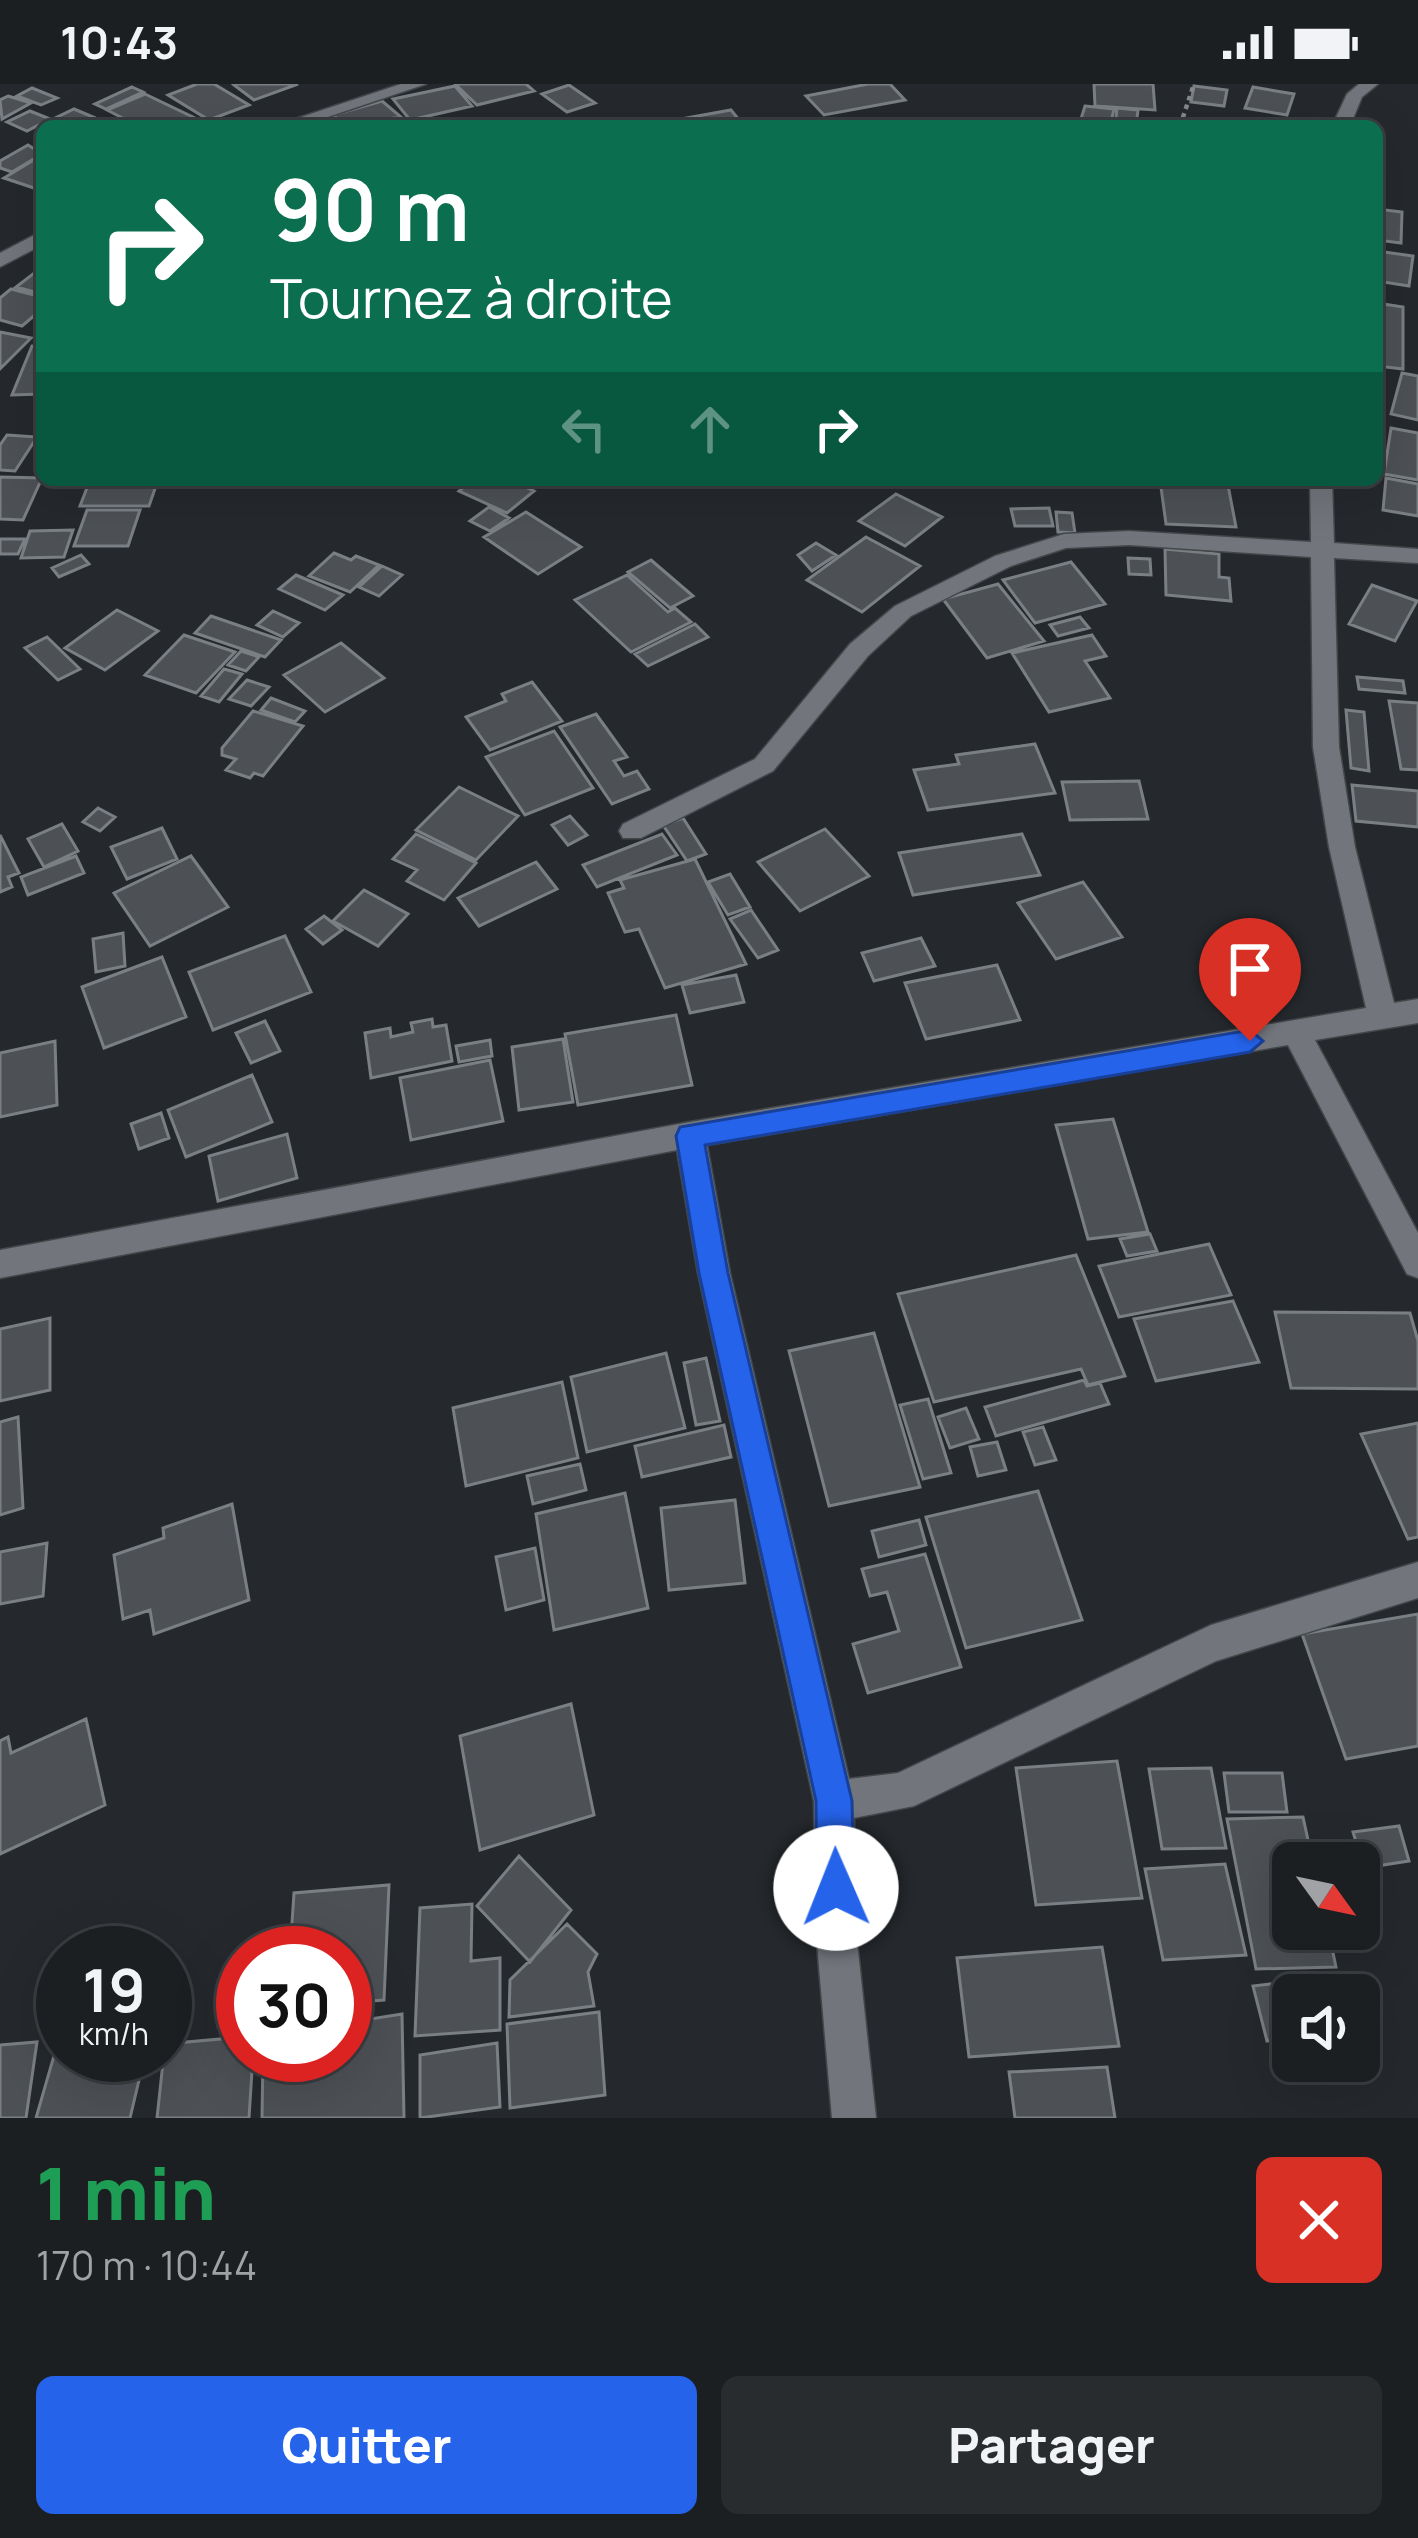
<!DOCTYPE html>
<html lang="fr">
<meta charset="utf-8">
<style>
:root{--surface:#1c1f22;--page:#292c2f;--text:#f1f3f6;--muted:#a0a2a5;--line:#3a3d40;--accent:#2563eb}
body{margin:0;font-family:Manrope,sans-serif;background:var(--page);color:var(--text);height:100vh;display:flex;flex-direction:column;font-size:45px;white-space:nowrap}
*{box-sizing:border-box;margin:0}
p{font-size:39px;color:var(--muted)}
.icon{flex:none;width:66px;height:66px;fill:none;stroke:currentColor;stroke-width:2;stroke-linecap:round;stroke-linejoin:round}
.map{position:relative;height:2034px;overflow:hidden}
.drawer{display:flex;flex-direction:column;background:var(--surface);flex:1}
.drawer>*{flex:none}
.guide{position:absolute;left:36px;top:36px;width:1347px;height:366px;border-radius:18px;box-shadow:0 12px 48px #0002,0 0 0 3px var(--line);background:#0b6e4f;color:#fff;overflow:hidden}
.needle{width:78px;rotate:123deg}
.fabs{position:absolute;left:1272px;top:1758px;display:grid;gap:24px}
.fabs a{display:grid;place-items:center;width:108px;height:108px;border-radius:18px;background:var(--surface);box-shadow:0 12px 48px #0002,0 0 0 3px var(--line);font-size:60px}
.speed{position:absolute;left:36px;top:1842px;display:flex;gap:24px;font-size:60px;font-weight:700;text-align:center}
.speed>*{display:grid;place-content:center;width:156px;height:156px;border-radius:50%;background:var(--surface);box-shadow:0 12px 48px #0002,0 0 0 3px var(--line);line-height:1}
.speed small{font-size:30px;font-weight:400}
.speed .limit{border:18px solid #d22;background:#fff;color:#111}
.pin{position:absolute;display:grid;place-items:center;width:102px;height:102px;color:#fff;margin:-123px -51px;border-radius:50% 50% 50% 0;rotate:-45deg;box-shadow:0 0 12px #0007}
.pin .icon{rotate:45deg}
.me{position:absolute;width:132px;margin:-66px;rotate:359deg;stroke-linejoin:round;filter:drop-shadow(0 0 9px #0008)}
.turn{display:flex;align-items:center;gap:42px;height:252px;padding:0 36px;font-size:54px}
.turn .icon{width:156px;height:156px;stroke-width:2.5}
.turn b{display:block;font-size:84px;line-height:102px}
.lanes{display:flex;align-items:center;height:114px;padding:0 36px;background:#0003;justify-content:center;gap:60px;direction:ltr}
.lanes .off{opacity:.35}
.round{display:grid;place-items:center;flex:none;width:126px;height:126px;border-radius:18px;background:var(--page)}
.summary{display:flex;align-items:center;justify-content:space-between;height:204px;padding:0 36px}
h1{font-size:72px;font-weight:800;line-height:90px;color:#1e9e55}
.primary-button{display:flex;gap:24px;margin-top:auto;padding:24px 36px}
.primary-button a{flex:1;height:138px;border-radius:18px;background:var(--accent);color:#fff;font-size:48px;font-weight:800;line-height:138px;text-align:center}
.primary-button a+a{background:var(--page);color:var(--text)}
.status{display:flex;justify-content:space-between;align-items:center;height:84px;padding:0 60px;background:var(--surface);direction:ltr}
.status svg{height:33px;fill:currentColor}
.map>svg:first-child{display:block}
.building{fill:#4d5156;stroke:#7a7f84;stroke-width:3}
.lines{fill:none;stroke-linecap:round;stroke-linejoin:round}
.minor-casing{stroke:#43474a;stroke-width:3}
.path{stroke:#86898c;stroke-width:4.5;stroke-dasharray:4.5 4.5;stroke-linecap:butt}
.minor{fill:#72767c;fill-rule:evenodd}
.route{fill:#2563eb;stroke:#184099;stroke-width:3}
</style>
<div class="status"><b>10:43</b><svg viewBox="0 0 49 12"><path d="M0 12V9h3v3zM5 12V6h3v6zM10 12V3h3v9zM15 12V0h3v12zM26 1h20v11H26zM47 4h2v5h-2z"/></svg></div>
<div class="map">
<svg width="1418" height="2034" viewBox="0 0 1418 2034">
<rect width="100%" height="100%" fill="#25292d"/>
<!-- building -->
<path class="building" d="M197,0H214L249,21L209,36L168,11Z
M298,0L254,16L234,1L237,0Z
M455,0H526L534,7L477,21Z
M868,0H890L905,16L824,31L806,12Z
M1094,0H1153L1155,26L1095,22Z
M569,1L595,19L567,28L542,10Z
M455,2L472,22L410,36L393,15Z
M1194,2L1227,6L1224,22L1191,18Z
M132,3L143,8L106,25L95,20Z
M1253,3L1294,10L1287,31L1245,24Z
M32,4L57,14L41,21L17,12Z
M145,10L199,36L186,42H138L107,26Z
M8,12L31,19L2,35L0,16Z
M382,17L401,33L345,42L333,31Z
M1085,22L1114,25L1110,42L1080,38Z
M1117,24L1138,26L1136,42H1115Z
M74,25L93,33L76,42L51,36Z
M731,26L744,42H679L675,36Z
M30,27L50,35L27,47L7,38Z
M28,61L42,70L12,88L0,84V77Z
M42,71V99L34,104L4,94Z
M1377,125L1402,128L1401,159L1377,156Z
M1377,167L1413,172L1409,202L1377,197Z
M42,183V210L16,203Z
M11,205L42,213V225L22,242L0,236V214Z
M1377,219L1403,223V285L1377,282Z
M0,248L31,254L0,285Z
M32,262H42V310L12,311Z
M1402,289L1418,292V336L1391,330Z
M1391,344L1418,349V396L1384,390Z
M7,351L37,353L15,387L0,386V361Z
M0,393L42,394L23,436L0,435Z
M1386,394L1418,400V432L1383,426Z
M90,396H158L149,422H80Z
M472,396H510L534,407L507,429L459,407Z
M1160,396H1227L1236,443L1166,440Z
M896,410L942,433L905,462L859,437Z
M489,423L509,434L490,447L470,437Z
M1049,424L1053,442H1015L1011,425Z
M87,426H140L128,462H74Z
M526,428L581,463L538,490L484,453Z
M1056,428L1072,429L1075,449L1058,448Z
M73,446L64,473L21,474L30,447Z
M866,453L920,482L862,528L807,496Z
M0,455H25L18,470H0Z
M816,459L836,471L812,487L798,471Z
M1165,465L1219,470V493L1229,494L1231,517L1166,511Z
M334,469L351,476L356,472L379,481L350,508L309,492Z
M81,471L89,480L59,493L52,484Z
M1128,474L1150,475L1151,491L1129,490Z
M651,476L693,512L670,524L628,488Z
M1071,478L1105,520L1035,539L1003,496Z
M382,482L402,491L379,512L359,503Z
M296,491L343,511L325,526L279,505Z
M627,491L668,528L675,524L691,538L631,568L575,516Z
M998,500L1044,557L987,574L943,515Z
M1372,501L1417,517L1395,557L1349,540Z
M117,526L158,547L105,586L65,564Z
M273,527L299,539L283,553L257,541Z
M211,532L281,556L265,573L195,549Z
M1080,533L1089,544L1058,552L1050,541Z
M695,540L708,553L648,582L635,570Z
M184,551L235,568L196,609L145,591Z
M1092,551L1106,572L1085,577L1110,614L1049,628L1012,569Z
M47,553L80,585L58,596L25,564Z
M341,559L384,594L325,628L284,591Z
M241,567L259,573L246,587L228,581Z
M224,585L242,590L219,618L201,612Z
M1357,593L1403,597L1405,609L1359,605Z
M247,596L269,603L251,622L229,615Z
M532,598L562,637L490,666L466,633L506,617L502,610Z
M271,614L305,627L295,638L261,626Z
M1389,617L1418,619V686L1401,685Z
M1346,626L1364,628L1369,687L1351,684Z
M253,627L303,642L263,692L254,689L250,694L226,686L236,675L222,671V664Z
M596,630L627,673L614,677L624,692L637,687L649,705L612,720L560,643Z
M554,647L593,704L525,731L486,673Z
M1035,660L1055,709L928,726L914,686L959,680L956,671Z
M1139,697L1148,735L1070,736L1062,698Z
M1352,701L1418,707V743L1356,737Z
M459,703L518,732L476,776L416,746Z
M98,724L115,733L100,747L83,738Z
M570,732L587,751L568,761L552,741Z
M683,734L706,770L687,777L663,741Z
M62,740L78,767L44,783L28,755Z
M162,744L177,775L127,795L111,763Z
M825,745L869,792L800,827L758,778Z
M416,750L476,779L444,816L407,797L417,786L393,775Z
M662,750L677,771L597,803L583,781Z
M1022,750L1040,791L913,811L899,769Z
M0,751L19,789L8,793L12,803L0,808Z
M76,772L84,789L28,811L21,793Z
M191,772L228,823L150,862L114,809Z
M695,775L746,880L665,904L639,845L625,848L608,809L624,804L620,796Z
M536,778L557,805L479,842L458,814Z
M730,790L750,823L728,831L708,798Z
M1083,798L1122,853L1056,875L1018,819Z
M364,806L408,830L378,862L333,837Z
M751,826L778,866L758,874L730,835Z
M324,832L342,846L323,860L306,845Z
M123,849L125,882L96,888L93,855Z
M285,852L311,908L213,946L189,888Z
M921,854L935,882L874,897L862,869Z
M162,873L186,933L104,964L82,903Z
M997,881L1020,936L926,955L905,899Z
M736,891L744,918L690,929L682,901Z
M676,931L692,1001L578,1021L565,950Z
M432,935L433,943L446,941L452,977L371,994L365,949L390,944L391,953L413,948L411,939Z
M265,937L280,967L251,979L236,949Z
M563,955L573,1018L519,1026L512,963Z
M490,956L492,972L459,978L456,962Z
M55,957L57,1021L0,1033V969Z
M490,976L503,1037L411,1056L400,994Z
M252,991L272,1038L186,1073L168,1026Z
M161,1029L169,1054L139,1065L131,1040Z
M1113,1035L1148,1148L1088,1155L1056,1041Z
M287,1050L297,1094L218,1117L209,1072Z
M1150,1150L1157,1167L1127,1172L1120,1155Z
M1209,1160L1231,1211L1119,1233L1099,1182Z
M1076,1171L1125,1292L1088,1301L1081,1285L934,1318L898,1210Z
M1233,1217L1259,1278L1156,1297L1134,1235Z
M1275,1228L1410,1229L1418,1257V1305L1291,1304Z
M50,1234V1306L0,1317V1245Z
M874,1249L920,1403L829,1422L789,1267Z
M666,1269L685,1344L587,1368L571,1293Z
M706,1274L720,1337L696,1341L684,1279Z
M1084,1296L1087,1302L1100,1299L1109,1320L996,1352L985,1323Z
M562,1298L578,1374L466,1402L453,1324Z
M928,1315L951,1389L923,1395L900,1321Z
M966,1324L979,1355L950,1364L938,1333Z
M18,1333L23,1424L0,1431V1338Z
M1418,1339V1453L1408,1455L1361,1350Z
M724,1341L731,1373L642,1393L635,1362Z
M1043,1343L1056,1376L1035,1381L1023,1348Z
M997,1358L1006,1386L978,1392L970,1363Z
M580,1380L586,1406L533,1420L527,1392Z
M1038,1407L1082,1536L966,1564L926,1433Z
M625,1409L648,1524L554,1546L536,1430Z
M735,1416L745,1499L669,1506L661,1424Z
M232,1420L249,1516L154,1550L150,1526L123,1535L114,1471L164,1454L163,1444Z
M919,1436L926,1461L879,1473L872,1447Z
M47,1459L43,1512L0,1520V1468Z
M535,1464L544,1516L506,1526L496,1473Z
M925,1470L961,1583L868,1609L853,1560L899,1547L887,1508L870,1512L862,1485Z
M1418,1530V1662L1346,1675L1302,1550Z
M571,1620L594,1731L480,1766L460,1652Z
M86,1635L105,1721L0,1770V1657L8,1653L11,1669Z
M1117,1677L1142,1814L1036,1821L1016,1684Z
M1211,1684L1226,1764L1162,1765L1149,1685Z
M1224,1689H1282L1287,1728H1229Z
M1303,1733L1313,1779H1293V1845H1328L1336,1883L1256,1885L1227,1735Z
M1399,1742L1409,1777L1364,1784L1353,1748Z
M519,1772L571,1826L530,1878L477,1822Z
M1225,1780L1246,1871L1163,1876L1145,1785Z
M389,1801L384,1916L345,1919V1869H290L294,1809Z
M472,1820L471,1877L500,1874V1946L415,1952L420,1824Z
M567,1840L597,1870L588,1888L594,1922L509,1933L510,1896Z
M1102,1863L1119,1962L969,1973L957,1874Z
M1338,1892L1343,1911H1293V1953L1267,1957L1253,1902Z
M599,1928L605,2011L510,2024L507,1940Z
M402,1930L404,2034H262L263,1971H345V1939Z
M62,1944L63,1971H145L130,2034H36Z
M243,1953V1971H253L249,2034H157L165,1960Z
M37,1958L26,2034H0V1961Z
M497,1959L500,2023L420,2034V1971Z
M1107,1983L1115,2034H1015L1009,1988Z"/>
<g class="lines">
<!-- minor casing -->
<g class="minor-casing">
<path id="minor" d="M401,0H426L301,42H274Z
M1359,0H1378L1362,13L1350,42H1332L1347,10Z
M42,147V161L0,183V169Z
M1310,396H1332L1334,459L1418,465V479L1334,474L1339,663L1355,763L1394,919L1418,915V939L1315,956L1418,1149V1194L1407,1190L1288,961L707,1061L730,1189L849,1695L898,1689L1211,1541L1418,1478V1514L1216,1577L914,1722L854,1734L856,1848L876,2034H832L816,1848L814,1717L698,1189L677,1066L0,1194V1166L690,1038L1366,924L1329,763L1313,663L1311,473L1129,461L1066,464L1011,482L911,532L868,572L773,687L641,754H623L619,747L623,740L755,675L850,560L895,522L995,472L1064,450L1129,447L1311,458Z"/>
</g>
<!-- path -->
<path class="path" d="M1180,42L1194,0"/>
<!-- minor -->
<use href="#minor" class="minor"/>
</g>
<!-- route -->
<path class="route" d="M1250,946L1263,957L1250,968L705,1061L728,1189L852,1717L854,1804L848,1817L836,1823L823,1817L817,1804L816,1717L699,1189L676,1052L680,1043Z"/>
</svg>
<div class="fabs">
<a><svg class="needle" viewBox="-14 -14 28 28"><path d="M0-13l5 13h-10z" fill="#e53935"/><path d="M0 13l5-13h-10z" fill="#a0a2a5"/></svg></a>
<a><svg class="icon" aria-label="sound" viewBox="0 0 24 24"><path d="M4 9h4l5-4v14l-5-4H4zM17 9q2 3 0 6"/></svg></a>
</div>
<div class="speed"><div>19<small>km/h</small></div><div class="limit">30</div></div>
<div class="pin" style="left:1250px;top:957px;background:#d93025"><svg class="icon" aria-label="arrive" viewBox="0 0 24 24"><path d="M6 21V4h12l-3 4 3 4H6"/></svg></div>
<svg class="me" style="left:836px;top:1804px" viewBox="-20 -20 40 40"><circle r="19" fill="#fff"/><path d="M0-13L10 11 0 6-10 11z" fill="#2563eb"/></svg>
<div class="guide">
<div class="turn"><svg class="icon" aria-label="right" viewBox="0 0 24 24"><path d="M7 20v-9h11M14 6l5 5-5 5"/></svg><div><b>90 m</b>Tournez à droite</div></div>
<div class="lanes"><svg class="icon off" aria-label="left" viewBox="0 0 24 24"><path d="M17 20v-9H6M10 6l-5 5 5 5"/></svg><svg class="icon off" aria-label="ahead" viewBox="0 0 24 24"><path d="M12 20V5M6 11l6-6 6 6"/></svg><svg class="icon" aria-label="right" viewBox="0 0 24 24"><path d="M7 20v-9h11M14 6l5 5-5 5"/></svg></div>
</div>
</div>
<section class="drawer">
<div class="summary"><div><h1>1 min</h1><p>170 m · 10:44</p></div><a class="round" style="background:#d93025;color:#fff"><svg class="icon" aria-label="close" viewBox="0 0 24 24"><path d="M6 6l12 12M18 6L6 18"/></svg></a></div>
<div class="primary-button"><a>Quitter</a><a>Partager</a></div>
</section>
